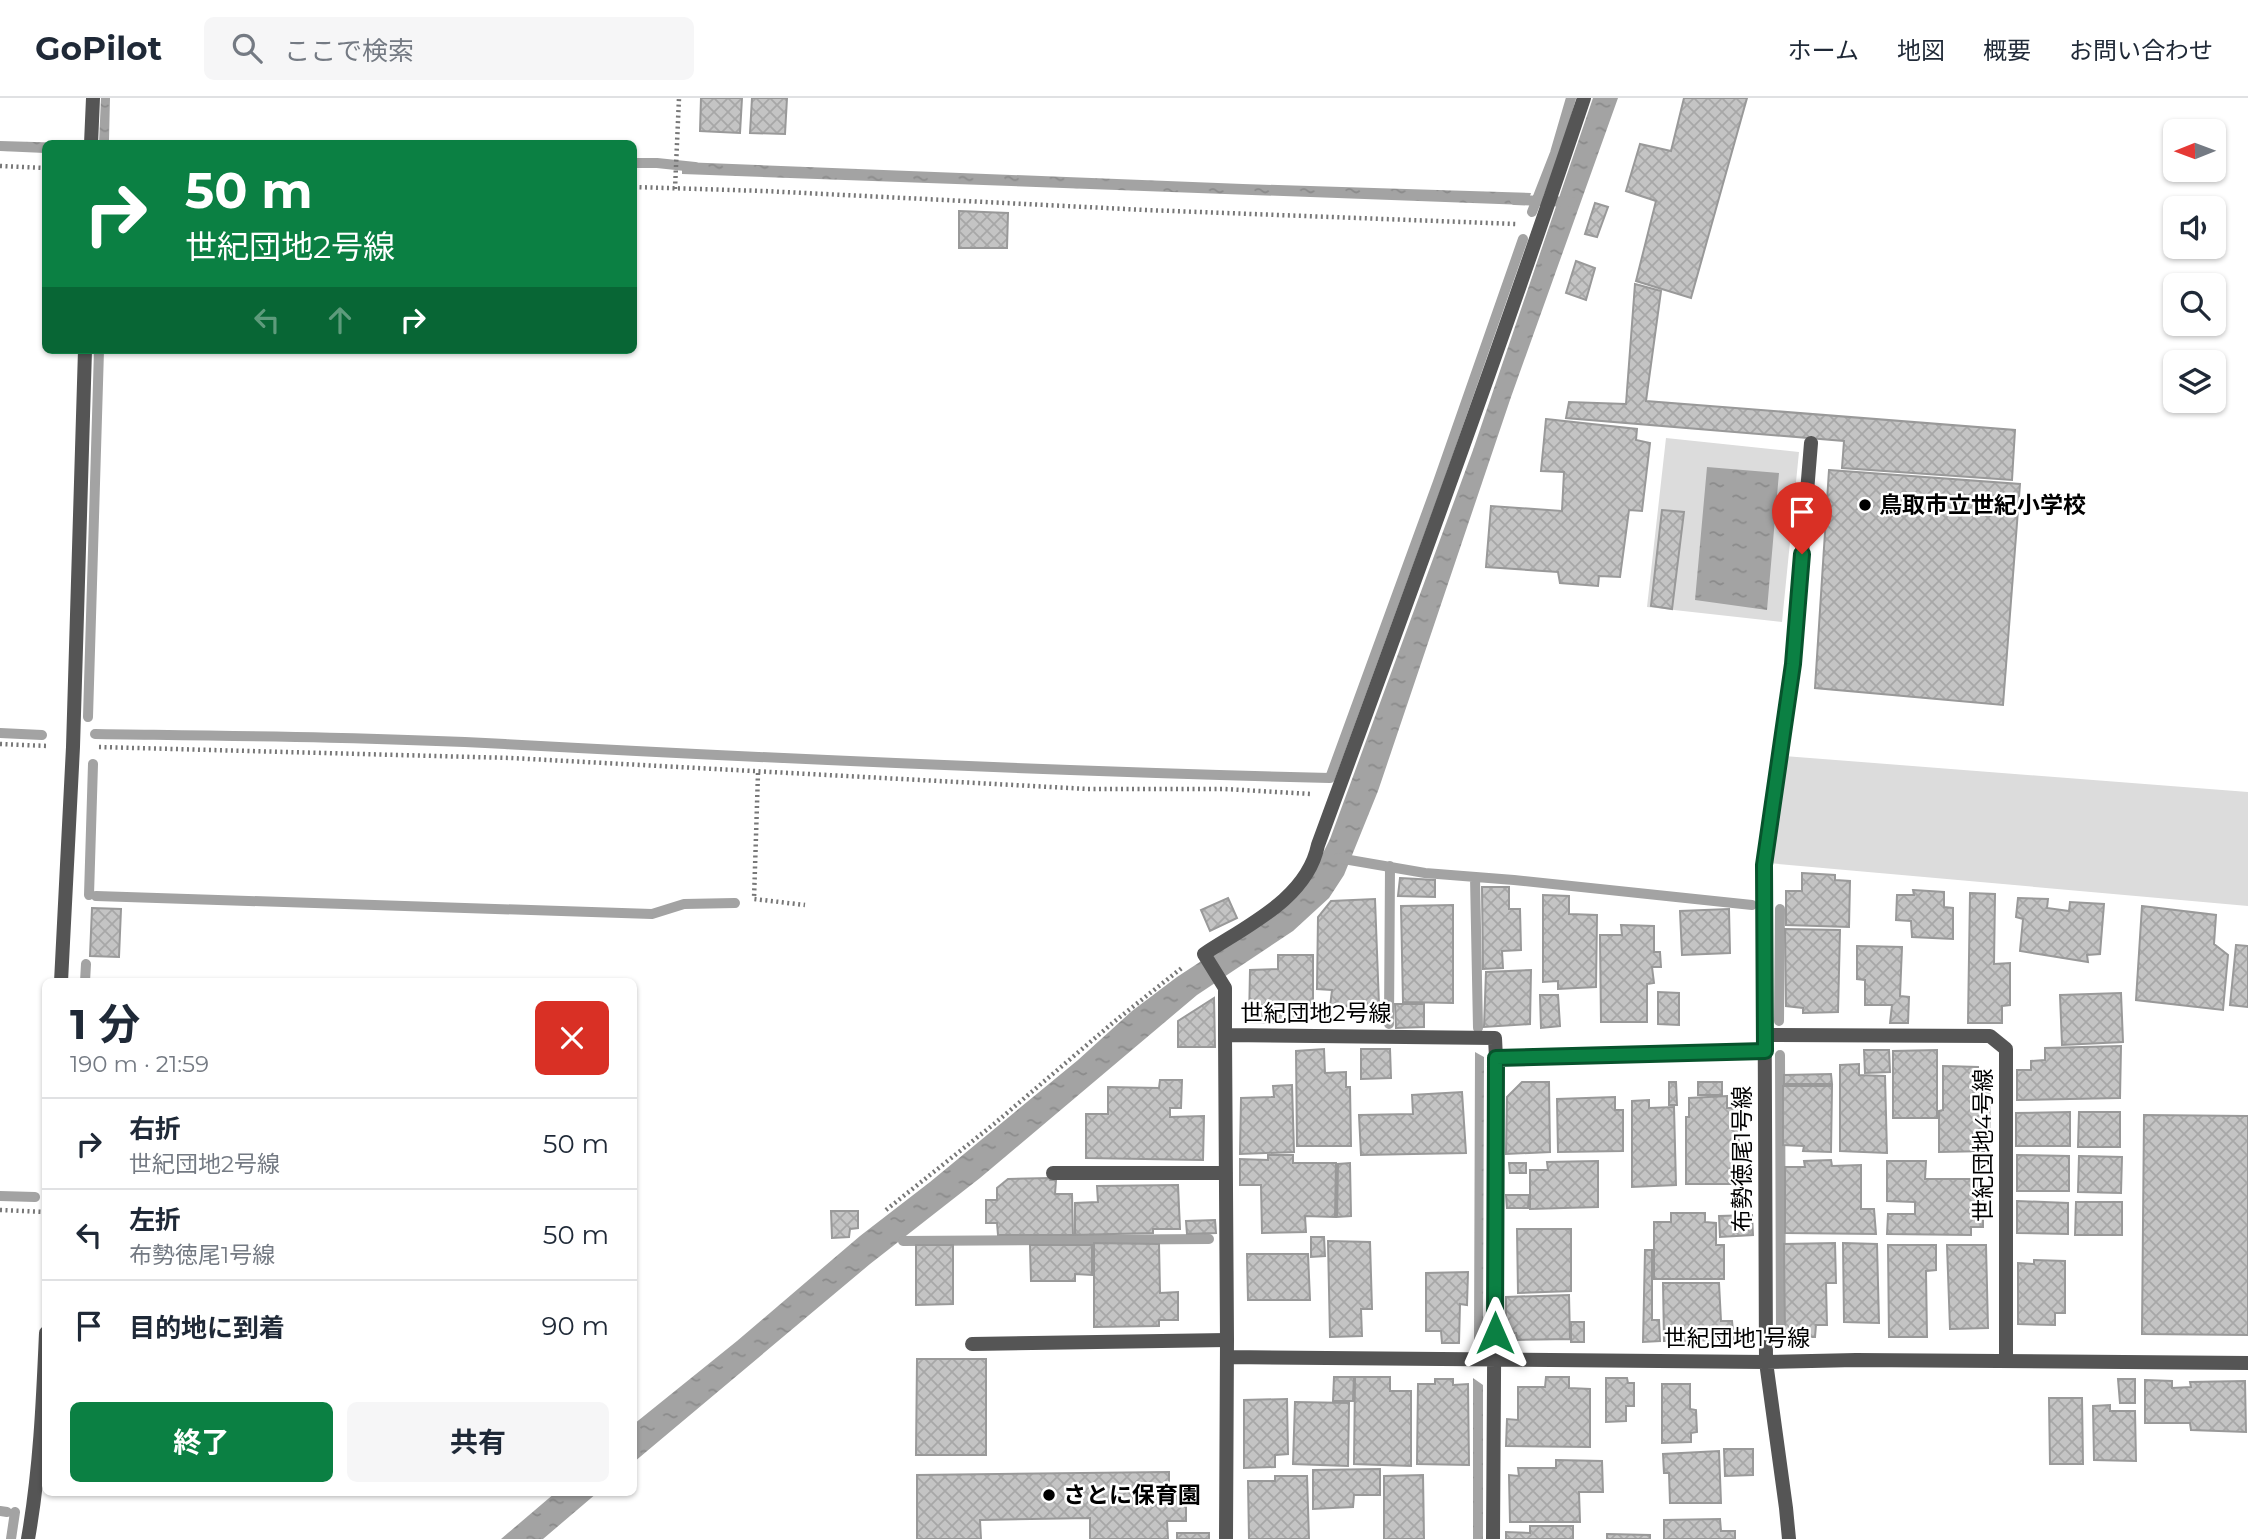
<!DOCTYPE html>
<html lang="ja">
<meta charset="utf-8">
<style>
:root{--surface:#fff;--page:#f6f6f7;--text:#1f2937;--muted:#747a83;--line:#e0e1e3;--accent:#0b8043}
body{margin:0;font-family:Montserrat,"Noto Sans JP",sans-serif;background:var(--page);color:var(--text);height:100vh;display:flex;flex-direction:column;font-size:26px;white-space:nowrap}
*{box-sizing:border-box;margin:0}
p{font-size:23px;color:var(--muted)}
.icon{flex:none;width:38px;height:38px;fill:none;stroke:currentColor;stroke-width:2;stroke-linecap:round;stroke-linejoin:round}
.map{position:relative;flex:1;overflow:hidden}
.panel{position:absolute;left:42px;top:880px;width:595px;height:518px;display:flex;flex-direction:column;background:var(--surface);border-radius:10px;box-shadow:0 2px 5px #0004}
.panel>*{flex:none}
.guide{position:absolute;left:42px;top:42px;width:595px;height:214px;border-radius:10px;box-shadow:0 2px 5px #0004;background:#0b8043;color:#fff;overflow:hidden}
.needle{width:46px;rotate:269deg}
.fabs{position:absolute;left:2163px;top:21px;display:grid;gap:14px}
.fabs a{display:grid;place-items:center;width:63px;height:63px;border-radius:10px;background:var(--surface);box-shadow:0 2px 5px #0004;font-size:35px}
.pin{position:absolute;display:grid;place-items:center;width:60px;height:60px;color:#fff;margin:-72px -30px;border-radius:50% 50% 50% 0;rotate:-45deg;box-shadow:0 0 7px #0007}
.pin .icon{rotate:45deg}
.me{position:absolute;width:77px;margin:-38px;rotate:0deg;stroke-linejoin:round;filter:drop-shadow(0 0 5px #0008)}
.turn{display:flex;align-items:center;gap:24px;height:147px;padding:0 28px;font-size:32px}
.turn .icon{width:91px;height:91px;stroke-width:2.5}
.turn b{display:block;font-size:49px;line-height:60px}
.lanes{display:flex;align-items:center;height:66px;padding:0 28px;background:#0003;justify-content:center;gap:35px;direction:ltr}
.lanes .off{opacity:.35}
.round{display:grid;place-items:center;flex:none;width:74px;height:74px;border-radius:10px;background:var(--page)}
.head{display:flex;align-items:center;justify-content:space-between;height:119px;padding:0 28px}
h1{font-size:42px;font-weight:700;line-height:52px}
.action{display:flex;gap:14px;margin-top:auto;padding:14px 28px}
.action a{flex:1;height:80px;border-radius:10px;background:var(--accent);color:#fff;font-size:28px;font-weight:700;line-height:80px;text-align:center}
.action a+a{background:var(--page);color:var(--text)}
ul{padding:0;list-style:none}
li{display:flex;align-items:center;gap:21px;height:91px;padding:0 28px;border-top:2px solid var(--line)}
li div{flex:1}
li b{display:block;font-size:26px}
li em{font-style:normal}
header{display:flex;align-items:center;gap:42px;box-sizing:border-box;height:98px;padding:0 35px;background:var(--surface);border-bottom:2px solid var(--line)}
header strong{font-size:33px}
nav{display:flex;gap:38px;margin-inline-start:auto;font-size:24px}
.search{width:490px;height:63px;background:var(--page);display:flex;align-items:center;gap:18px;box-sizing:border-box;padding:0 24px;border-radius:10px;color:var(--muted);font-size:26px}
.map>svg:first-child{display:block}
.grass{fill:#dcdcdc}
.water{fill:url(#water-ripples)}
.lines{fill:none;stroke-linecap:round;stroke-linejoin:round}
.stream{stroke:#a3a3a3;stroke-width:10}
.building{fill:url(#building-cross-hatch);stroke:#999;stroke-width:2}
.path{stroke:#777;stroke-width:4.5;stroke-dasharray:2 3.5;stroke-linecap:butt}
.lane{stroke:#555;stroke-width:14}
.street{stroke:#555;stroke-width:14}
.route-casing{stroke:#07532c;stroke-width:18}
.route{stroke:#0b8043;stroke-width:12}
.poi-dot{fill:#000;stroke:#fff;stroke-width:2.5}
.labels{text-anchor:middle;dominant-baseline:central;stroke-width:5;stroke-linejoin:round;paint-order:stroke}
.poi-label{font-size:23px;font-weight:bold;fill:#000;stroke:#fff;text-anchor:start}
.street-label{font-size:23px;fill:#000;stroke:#fff}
</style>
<header>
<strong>GoPilot</strong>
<div class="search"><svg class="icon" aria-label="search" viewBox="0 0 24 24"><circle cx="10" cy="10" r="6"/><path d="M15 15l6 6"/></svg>ここで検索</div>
<nav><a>ホーム</a><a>地図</a><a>概要</a><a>お問い合わせ</a></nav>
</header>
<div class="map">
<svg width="2248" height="1441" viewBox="0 0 2248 1441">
<defs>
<pattern id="water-ripples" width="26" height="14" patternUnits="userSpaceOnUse" patternTransform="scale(1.75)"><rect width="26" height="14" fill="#a3a3a3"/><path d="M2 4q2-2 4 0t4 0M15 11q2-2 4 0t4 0" fill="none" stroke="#8b8b8b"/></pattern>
<pattern id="building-cross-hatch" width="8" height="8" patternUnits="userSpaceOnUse" patternTransform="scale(1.75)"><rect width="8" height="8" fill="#c4c4c4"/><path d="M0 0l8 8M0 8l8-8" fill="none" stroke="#a7a7a7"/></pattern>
</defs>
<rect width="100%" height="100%" fill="#fff"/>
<!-- grass -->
<path class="grass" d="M1666,340L1799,354L1782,524L1647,509Z
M1784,658L2248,694V808L1768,765Z"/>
<!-- water -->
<path class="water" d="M101,0H110L109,42L257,45H99Z
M1593,0H1618L1511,299L1378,693L1344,777L1329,800L1293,833L1197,897L980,1080L870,1166L634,1364V1326L737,1243L860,1138L930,1084L1078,962L1132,913L1177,879L1244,835L1317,767L1330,741L1473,352Z
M0,43L69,45L46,46L45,55L0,53Z
M682,64L1243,86L1531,95L1527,107L682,76Z
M1707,369L1779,375L1767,512L1695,502Z
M1475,954L1484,959L1483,1234L1474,1245Z
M1473,1280L1483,1287V1441H1473Z
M555,1395H597L543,1441H501Z"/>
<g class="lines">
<!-- stream -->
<path class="stream" d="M634,65H657L695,69
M1515,102L1572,104
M1532,114L1555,55L1571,0
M88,619L99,252
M0,635L42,637
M95,636C232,638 369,639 505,646C780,661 1055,673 1330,680L1438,384L1523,141
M1338,760L1425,775L1514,782L1752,807
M1475,779L1478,930
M89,797L93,666
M96,798L652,816L684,806L735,805
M85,884L86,866
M1779,923L1780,811
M1389,926L1390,768
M1780,957L1781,1235
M0,1098L35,1099
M903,1143L1209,1141
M0,1413L7,1414
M11,1441L15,1414"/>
</g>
<!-- building -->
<path class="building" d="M701,0H742L740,35L700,33Z
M752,0H787L785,36L750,35Z
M1684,0H1747L1691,200L1636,183L1656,103L1626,93L1640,46L1671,53Z
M1595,105L1608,109L1597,139L1585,136Z
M959,113L1008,115L1007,150H959Z
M1576,163L1595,170L1586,202L1566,195Z
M1635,186L1661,193L1646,303L2015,332L2012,382L1842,370L1844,343L1566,320L1569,304L1626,306Z
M1546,321L1637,331L1636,342L1650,345L1642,413L1629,412L1620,479L1599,478L1598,488L1560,485L1558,474L1486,469L1491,408L1562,413L1564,374L1541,373Z
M1829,372L2020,386L2003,607L1815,590Z
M1662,412L1684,414L1672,511L1651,508Z
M1802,775L1835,777V782L1850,783L1849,829L1786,827V793H1802Z
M1400,780L1435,782V799L1398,798Z
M1482,789H1509V811H1520L1521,852L1502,853L1503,870L1483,871Z
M1913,792L1944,794V809L1953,810V841L1912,839L1911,823L1896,822L1897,797H1914Z
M1970,795L1995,796L1994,866L2010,865V907L2002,908V925H1968Z
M1543,797L1569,798V816L1597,817L1596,889L1558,891V883L1543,884Z
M1228,800L1237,820L1210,833L1201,812Z
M2018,800L2048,801L2047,810L2069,813L2070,804L2104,806L2100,856L2087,857L2088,864L2020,853L2023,821L2016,819Z
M1375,801L1379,907L1330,909L1332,892L1317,891L1318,819L1331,803Z
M1453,807V905L1403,904L1401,808Z
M2142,808L2216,817L2214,846L2228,857L2223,912L2136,902Z
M92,810L121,811L119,859L90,858Z
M1729,811L1730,855L1682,857L1680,813Z
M1621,827L1654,828V854H1660L1661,869H1652L1654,885L1647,886V924H1601L1600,837H1622Z
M1785,831L1840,832L1838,914L1803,915V910L1786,908Z
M2236,847L2248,848V909L2230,907Z
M1857,848L1902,849L1900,898L1909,899L1908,925H1890L1892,907H1865V882L1857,881Z
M1278,857H1313V913L1300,912V925L1249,924L1250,872L1278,871Z
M1531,872L1530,926L1484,929L1486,874Z
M1658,894L1679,895V927L1658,926Z
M2121,895L2123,944L2062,947L2060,897Z
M1540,897H1558L1560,928L1541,930Z
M1214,900L1215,949H1178V923Z
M1395,906H1424V929L1396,930Z
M2121,948L2120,1000L2017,1002V972H2031V963L2045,962V950Z
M1324,951L1325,975L1346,974V989H1350L1351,1048H1297L1296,953Z
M1361,951H1390L1391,980L1361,981Z
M1864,952H1889L1890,974L1865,975Z
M1937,952V1020H1893V953Z
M1859,966V977L1885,978L1887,1055L1840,1053V967Z
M1943,968L1978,969V981H1990L1989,1053L1939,1054V1013L1943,1012Z
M1831,976L1832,986H1784V977Z
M1160,982H1182L1181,1010H1170V1019L1204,1018L1203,1062L1086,1060V1016H1108V989L1159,990Z
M1522,984H1549L1550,1054L1506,1056L1507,999Z
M1669,984H1676L1677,1007H1669Z
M1698,984H1722V997H1698Z
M1292,987L1294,1054L1240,1056L1241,1000L1274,999L1273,988Z
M1783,988H1832L1831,1054L1803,1053L1804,1048L1783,1047Z
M1462,994L1466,1055L1361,1057L1359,1017L1413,1016L1412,997Z
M1727,998V1010H1738L1740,1086H1686V1019H1689V1000Z
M1615,999V1012H1623V1053L1558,1054L1557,1001Z
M1649,1002V1010L1674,1009L1676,1087L1632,1089V1003Z
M2070,1014V1048H2016V1015Z
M2079,1014H2120V1049H2078Z
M2144,1017L2248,1018V1237L2142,1236Z
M1268,1057H1293V1065H1336L1335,1119L1305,1118L1306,1134L1262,1135L1261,1087H1240V1061L1268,1062Z
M2017,1057L2069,1058V1093H2017Z
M2079,1058L2122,1059L2121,1095L2078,1094Z
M1831,1062L1832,1068L1861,1067V1111H1874L1876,1136L1785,1135V1069H1805L1804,1063Z
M1598,1063V1109L1530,1111V1072H1548L1547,1064Z
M1887,1063H1926L1925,1081H1977V1097H1983V1129H1971V1137L1887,1136L1888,1116H1915V1104L1887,1103Z
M1350,1065L1351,1118L1337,1119L1338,1066Z
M1509,1065H1526V1075H1510Z
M1049,1080L1050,1082H1056L1055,1096H1072L1073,1137H998L997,1125H986V1102H997V1090L1008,1081Z
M1178,1087L1180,1131H1153V1135L1075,1137V1105L1098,1104L1097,1088Z
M1506,1097H1529L1528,1110H1507Z
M2017,1103L2068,1105V1136L2017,1135Z
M2076,1104H2122V1137H2075Z
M831,1113H858V1130L850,1131L849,1139L832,1140Z
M1671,1115H1705V1124L1716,1125V1147H1724V1181H1654V1124H1671Z
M1752,1117L1753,1137L1720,1139L1719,1118Z
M1215,1122L1216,1135L1187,1136L1186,1123Z
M1517,1131H1571V1193L1518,1195Z
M1311,1139H1324L1325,1158L1311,1159Z
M1328,1143L1370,1144L1372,1211H1361L1362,1238L1330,1239Z
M1094,1145L1159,1146L1160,1195L1178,1194V1222H1159V1228L1094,1229Z
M1835,1145L1836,1185H1826L1827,1227H1816L1815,1239H1785L1784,1146Z
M1843,1145L1877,1146L1879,1225L1844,1224Z
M916,1147H953V1206L916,1207Z
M1030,1147H1092V1177L1075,1176V1183H1031Z
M1888,1147H1936V1172L1926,1173L1927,1239H1889Z
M1947,1147H1986L1988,1230L1950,1231Z
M1645,1152H1652V1222H1659L1660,1243L1643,1244Z
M1247,1156H1308L1310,1202H1248Z
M2034,1162L2065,1163V1215H2055V1227L2018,1226V1165L2034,1166Z
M1468,1174L1467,1207L1460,1206L1459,1245H1442L1441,1233H1426V1175Z
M1663,1185H1719L1721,1223H1732L1734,1242L1664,1243Z
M1569,1197L1570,1241L1517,1242L1516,1235H1506V1199Z
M1571,1224H1584V1244H1571Z
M917,1261H986V1357H916Z
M1334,1279H1354L1353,1303H1333Z
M1355,1279H1390V1293H1411V1368L1354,1366Z
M1546,1279H1569V1290L1590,1291V1349L1506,1348L1507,1321L1518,1322V1289H1545Z
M1606,1280H1627L1628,1285H1634V1308H1626V1323L1606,1324Z
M1435,1281H1453V1287L1468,1286L1469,1367L1417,1366L1418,1286H1435Z
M2118,1281H2135V1305H2120Z
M2145,1282L2172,1283V1290L2191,1289L2190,1284L2245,1283L2246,1334L2191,1332L2190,1325H2145Z
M1662,1286H1690V1311L1696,1312L1697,1334L1691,1335V1344L1662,1345Z
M2049,1300H2082L2083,1366H2050Z
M1287,1301L1288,1356L1275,1357V1369L1244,1370V1302Z
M1295,1304L1349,1305L1348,1368L1293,1366Z
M2110,1307V1313H2135L2136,1363L2094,1362L2093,1308Z
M1724,1351H1753V1377L1725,1378Z
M1719,1353L1721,1405H1670L1669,1375H1664L1663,1356Z
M1556,1362L1602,1363L1603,1394H1579L1580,1424H1510L1509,1377L1519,1378L1518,1370H1556Z
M1380,1371V1397H1354L1353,1409L1313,1411V1372Z
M1169,1374V1398L1186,1397V1423H1167L1168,1441H1090V1420L980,1422L981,1441H917V1377Z
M1423,1377L1424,1441H1384V1378Z
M1275,1378H1307L1309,1441H1249L1248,1383H1275Z
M1720,1421L1721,1433H1735V1441H1664V1422Z
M1530,1428H1573V1441H1506V1434L1530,1435Z
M1177,1435H1209V1441H1177Z
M1607,1436L1650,1437V1441H1607Z"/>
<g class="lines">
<!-- path -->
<path class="path" d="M0,68L46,70
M634,89L764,93L1146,112L1516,126
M675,91L679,0
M0,646L48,648
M99,649L511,660L1088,691H1225L1311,696
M758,675L754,801L805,807
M0,1112L46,1114
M886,1112L994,1026L1115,923L1183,869"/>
<!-- lane -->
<path class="lane" d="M972,1246L1227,1242"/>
<!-- street -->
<path class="street" d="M91,46L93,0
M61,884L73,649L85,252
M1225,937V890L1204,856C1246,828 1307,801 1318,747C1409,499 1500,251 1584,0
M1765,937L1990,938L2006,951V1263
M1053,1075H1226
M1227,1259L1766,1264L1856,1262L2248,1265
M28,1441C40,1373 43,1304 46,1235
M1226,1441L1227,1242L1225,937L1495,940L1496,960L1764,953
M1493,1441L1496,960
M1789,1441L1786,1410L1766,1264L1764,767L1793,566L1811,345"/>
</g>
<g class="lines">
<!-- route casing -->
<g class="route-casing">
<path id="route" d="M1495,1235L1496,960L1765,953L1764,767L1793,566L1802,456"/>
</g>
<!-- route -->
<use href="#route" class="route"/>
</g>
<!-- markers -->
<g class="poi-dot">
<circle cx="1865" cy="407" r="7"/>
<circle cx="1049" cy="1397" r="7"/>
</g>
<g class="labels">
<!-- poi labels -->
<g class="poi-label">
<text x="1879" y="407">鳥取市立世紀小学校</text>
<text x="1063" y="1397">さとに保育園</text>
</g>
<!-- street labels -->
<g class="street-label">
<text x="1316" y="915">世紀団地2号線</text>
<text transform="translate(1983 1047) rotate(-90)">世紀団地4号線</text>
<text transform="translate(1742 1061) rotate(-90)">布勢徳尾1号線</text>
<text x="1737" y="1240">世紀団地1号線</text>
</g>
</g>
</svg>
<div class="fabs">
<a><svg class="needle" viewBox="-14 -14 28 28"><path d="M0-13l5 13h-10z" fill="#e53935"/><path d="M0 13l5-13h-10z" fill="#747a83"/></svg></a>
<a><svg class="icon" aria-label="sound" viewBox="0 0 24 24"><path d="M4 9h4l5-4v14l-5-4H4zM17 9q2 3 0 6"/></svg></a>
<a><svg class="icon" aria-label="search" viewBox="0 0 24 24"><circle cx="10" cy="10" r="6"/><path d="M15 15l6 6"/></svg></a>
<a><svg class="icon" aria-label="layers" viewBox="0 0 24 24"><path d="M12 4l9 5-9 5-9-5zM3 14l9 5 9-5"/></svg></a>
</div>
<div class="pin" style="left:1802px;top:456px;background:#d93025"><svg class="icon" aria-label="arrive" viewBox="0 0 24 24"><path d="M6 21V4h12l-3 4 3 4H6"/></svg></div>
<svg class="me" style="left:1495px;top:1235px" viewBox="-20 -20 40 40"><path d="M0-17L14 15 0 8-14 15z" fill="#0b8043" stroke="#fff" stroke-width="4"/></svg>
<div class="guide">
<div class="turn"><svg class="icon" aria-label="right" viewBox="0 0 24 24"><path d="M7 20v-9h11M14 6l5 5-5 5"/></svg><div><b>50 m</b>世紀団地2号線</div></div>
<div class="lanes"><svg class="icon off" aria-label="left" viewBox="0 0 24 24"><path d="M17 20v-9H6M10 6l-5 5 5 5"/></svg><svg class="icon off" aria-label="ahead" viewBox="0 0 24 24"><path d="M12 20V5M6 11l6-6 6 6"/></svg><svg class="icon" aria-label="right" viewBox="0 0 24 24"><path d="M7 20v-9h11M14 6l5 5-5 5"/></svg></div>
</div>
<section class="panel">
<div class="head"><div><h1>1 分</h1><p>190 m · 21:59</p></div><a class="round" style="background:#d93025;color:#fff"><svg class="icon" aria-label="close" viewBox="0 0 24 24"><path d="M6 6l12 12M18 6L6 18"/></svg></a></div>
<ul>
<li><svg class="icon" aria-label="right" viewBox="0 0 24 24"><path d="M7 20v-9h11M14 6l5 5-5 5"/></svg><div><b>右折</b><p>世紀団地2号線</p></div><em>50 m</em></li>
<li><svg class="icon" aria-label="left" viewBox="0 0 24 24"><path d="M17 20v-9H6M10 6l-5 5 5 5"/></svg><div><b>左折</b><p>布勢徳尾1号線</p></div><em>50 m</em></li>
<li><svg class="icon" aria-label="arrive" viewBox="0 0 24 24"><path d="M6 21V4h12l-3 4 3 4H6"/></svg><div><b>目的地に到着</b></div><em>90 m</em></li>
</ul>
<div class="action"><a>終了</a><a>共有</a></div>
</section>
</div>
